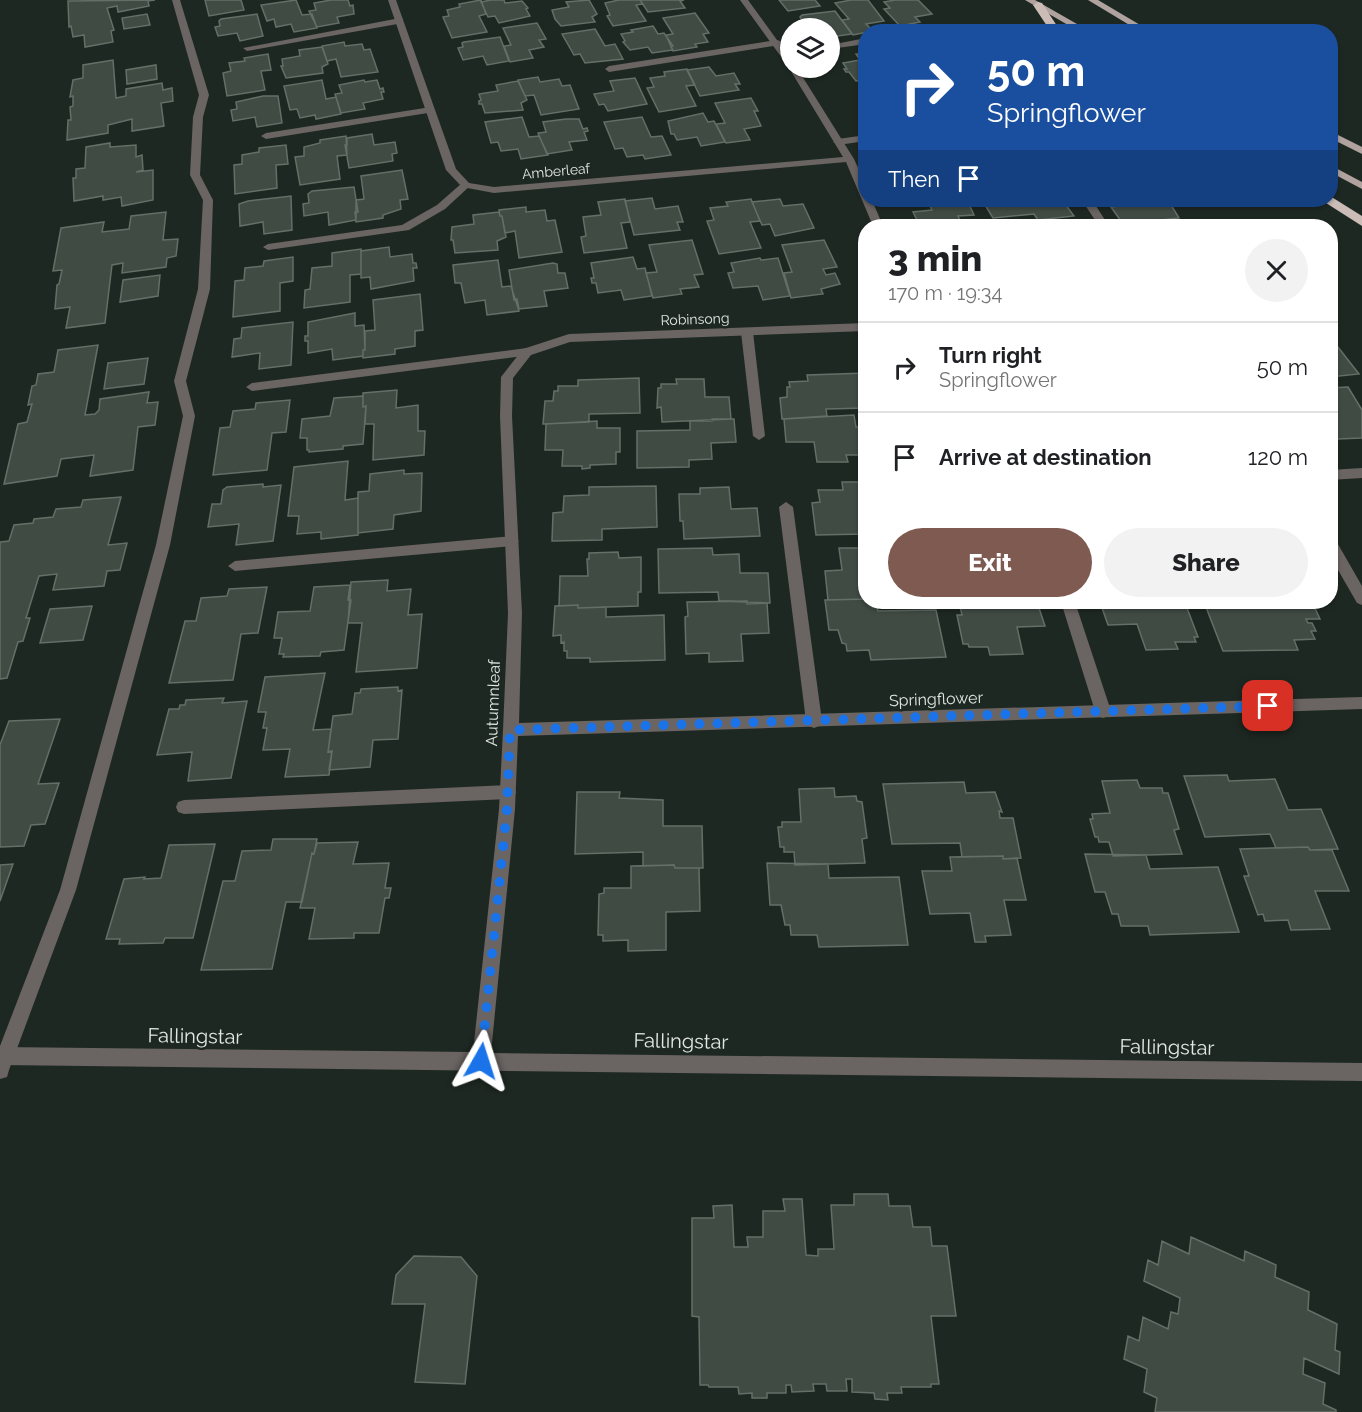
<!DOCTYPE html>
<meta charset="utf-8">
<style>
:root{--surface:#fff;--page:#f2f2f2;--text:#202124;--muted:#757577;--line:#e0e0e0;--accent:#7f5a50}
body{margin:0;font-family:Raleway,sans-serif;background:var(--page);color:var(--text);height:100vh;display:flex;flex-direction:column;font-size:22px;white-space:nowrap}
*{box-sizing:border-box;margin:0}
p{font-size:20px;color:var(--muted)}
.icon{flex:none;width:33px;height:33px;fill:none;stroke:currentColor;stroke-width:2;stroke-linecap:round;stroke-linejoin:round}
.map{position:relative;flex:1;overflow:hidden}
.sheet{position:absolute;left:858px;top:219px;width:480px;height:390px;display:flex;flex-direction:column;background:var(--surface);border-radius:24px;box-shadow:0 2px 4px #0004}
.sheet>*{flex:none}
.guide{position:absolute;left:858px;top:24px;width:480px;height:183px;border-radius:24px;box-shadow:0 2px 4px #0004;background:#1a4fa0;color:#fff;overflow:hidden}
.controls{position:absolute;left:780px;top:18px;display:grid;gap:12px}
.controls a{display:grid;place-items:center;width:60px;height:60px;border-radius:50%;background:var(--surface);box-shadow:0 2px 4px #0004;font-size:30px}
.pin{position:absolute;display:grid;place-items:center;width:51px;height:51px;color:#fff;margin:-26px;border-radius:12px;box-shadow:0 3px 9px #0006}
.me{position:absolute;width:66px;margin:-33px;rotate:6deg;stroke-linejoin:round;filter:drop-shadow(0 0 4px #0008)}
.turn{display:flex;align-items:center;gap:21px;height:126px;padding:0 30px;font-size:27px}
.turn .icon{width:78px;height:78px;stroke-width:2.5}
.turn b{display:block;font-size:42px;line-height:51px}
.then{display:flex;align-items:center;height:57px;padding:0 30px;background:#0003;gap:12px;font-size:22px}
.round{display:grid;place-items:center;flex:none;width:63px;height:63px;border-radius:32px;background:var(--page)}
.overview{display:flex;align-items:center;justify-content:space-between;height:102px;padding:0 30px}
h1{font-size:36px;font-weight:800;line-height:45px}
.action{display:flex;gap:12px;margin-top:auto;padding:12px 30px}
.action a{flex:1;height:69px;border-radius:36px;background:var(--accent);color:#fff;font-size:24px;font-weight:800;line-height:69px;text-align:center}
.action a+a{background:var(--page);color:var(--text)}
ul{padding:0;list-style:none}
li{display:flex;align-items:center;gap:18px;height:90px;padding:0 30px;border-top:2px solid var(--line)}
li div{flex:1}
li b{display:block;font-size:22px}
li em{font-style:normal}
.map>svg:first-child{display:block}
.building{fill:#404b44;stroke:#636f67;stroke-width:1.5}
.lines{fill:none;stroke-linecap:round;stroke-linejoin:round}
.service{fill:#6a6462;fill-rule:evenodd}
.minor{fill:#6a6462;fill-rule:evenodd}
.primary{fill:#b0a39f;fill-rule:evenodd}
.motorway{fill:#cbbcb7;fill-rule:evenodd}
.route{stroke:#1a73e8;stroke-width:10;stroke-dasharray:0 18}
.labels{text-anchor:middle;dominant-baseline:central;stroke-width:5;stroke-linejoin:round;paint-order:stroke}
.far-street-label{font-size:14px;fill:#e0e7e3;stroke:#1e2822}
.street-label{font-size:16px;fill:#e0e7e3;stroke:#1e2822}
.near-street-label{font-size:20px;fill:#e0e7e3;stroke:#1e2822}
</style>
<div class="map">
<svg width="1362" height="1412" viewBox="0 0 1362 1412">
<rect width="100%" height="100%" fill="#1e2822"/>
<!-- building -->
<path class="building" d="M155,0L148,1L149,6L118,12L117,6L107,8L114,30L111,31L113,42L85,47L84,35L73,37L71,26L69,27L68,1Z
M205,0H241L244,10L209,16Z
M296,0L302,15L312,14L317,28L294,32L291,24L276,27L274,19L267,21L261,5Z
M331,0H348L350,6L353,5L354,14L337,17L339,23L317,27L309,11L316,10L314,3Z
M481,0L486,14L479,16L487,32L452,38L443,17L449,16L447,10L460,7L459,4Z
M491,0H504L505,3L522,1L528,8L526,9L530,16L499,23L495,16L488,17L482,4L481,2Z
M589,0L597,14L592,17L595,22L561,26L555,19L552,10L569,7L566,2Z
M619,0H640L643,4L636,5L646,21L613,26L607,16L610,15L605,3Z
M640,0H684L680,1L685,8L648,12Z
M779,0H815L820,6L788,11Z
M851,0H868L884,21L866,24L873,31L853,35L842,20L849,19L835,3Z
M895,0H918L932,14L915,17L920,22L900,26L884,9L890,8L884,2Z
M835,11L852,34L831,37L830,28H804L799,22L803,21L800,17L802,15Z
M695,13L709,33L703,34L708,42L695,44L697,47L673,51L666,35L673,34L663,18Z
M147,14L150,25L124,29L122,18Z
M257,14L263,36L240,41L237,33L218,36L215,27L220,26L219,21L221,19Z
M537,23L546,39L539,40L544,47L529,50L533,58L510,62L504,46L511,45L503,28Z
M653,26L658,34L664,33L673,46L671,47L673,50L652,53L648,47L630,50L623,42L625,41L621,34L633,32L631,30Z
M595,29L605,46L615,44L623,59L585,63L580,54L574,55L562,34Z
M500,37L509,61L487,65L483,56L463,60L458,48L463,47L462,43L464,42Z
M344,42L345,46L362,44L364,50L370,49L378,72L341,77L336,59L327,61L322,46Z
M322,47L328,64L322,67L323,73L286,78L281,66H283L282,59L300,56L299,50Z
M866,53V79L856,81L849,72H846L844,69H847L843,63L860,60L856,54Z
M268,54L271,70L261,71L265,90L227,96L223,73L231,71L229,63L245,61L244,58Z
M113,60L116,98L126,96V89L162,83L163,90L172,88L173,101L161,103L164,126L132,131V119L108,125V133L67,140L68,120H71L70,107L73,106V96L70,97L73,80L83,78V65Z
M156,65L157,79L127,84L126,70Z
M709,67L716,76L734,73L740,84H735L739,90L700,96L687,70Z
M687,69L695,85L686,86L696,106L659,112L647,88L654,87L650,78L665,76L664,72Z
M538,77L540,82L559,79L562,86L570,85L579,109L541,115L534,95L525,96L518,80Z
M635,78L647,104L608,111L604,104L599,105L594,94L614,91L610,81Z
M322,80L326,99L336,97L341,114L316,119L315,115L300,118L297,109L290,110L284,86Z
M364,80L365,82L377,80L380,89L383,88L384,92H381L383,99L363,103L365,109L341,113L335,94L342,93L339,85Z
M518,81L527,100L521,103L523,110L485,113L482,104H479V101L481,100L479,94L498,91L496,85Z
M263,96H278L282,123L257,127L255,117L233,121L231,110L237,109L236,102Z
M751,98L758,111H754L761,126L744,129L750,140L726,143L716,124L725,123L715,103Z
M703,113L708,122L714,121L725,142L701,146L697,137L677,140L674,134H671L668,121Z
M522,117L529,137L539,136L548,155L521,159L518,149L501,151L498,142L491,143L485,122Z
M642,117L651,137L662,136L671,155L645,159L643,155L627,157L623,148L615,149L604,122Z
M566,119H579L583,129L587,128L588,131L584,132L587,140L569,142L572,150L547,154L538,133L546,132L543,122Z
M372,134L374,145L395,142L397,153L392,154L393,161L349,168L345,145H347V138Z
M346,136L347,155L337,156L340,179L300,185L295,157L304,156V147L320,143V140Z
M110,143V147L136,145V157L142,155L143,170L136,172L153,170V200L122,206L121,197L103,200V196L74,201L73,178H76V169L85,168L86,147Z
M286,145L288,164L276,165L277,188L235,194L234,165L242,164V155L259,152V148Z
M402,170L408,199L400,200L401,209L383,215V218L356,222V200L364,199L361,176Z
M354,187L358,212H355L356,220L329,225L328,212L304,216L303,204L309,203L308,194L312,191Z
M291,196L292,230L264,234L263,222L240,226L239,204L248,201Z
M652,198L655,209L678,206L683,222H677L680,230L634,235L625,201Z
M625,199L630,222L621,223L627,248L584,253L581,237L586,236L583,217L601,215L598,202Z
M751,199L760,221L750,222L761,248L719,254L707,221L714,220L710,208L728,206L726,202Z
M780,199L783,206L803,204L814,228L775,236L770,224L762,225L752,202Z
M927,200H967L974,215L958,216L962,225L920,226L913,212L932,210Z
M982,200H1062L1074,216L1038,220L1034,214L993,218Z
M1127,200H1168L1179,218L1123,224L1111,207L1131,205Z
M526,207V212L545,210L547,221L555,220L562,252L519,258L515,231L505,233L502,216H500L499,210Z
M166,212L163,240L178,239L176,256L167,258L166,267L122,273L123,263L112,265L105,323L66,328L70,307L55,309L57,285L59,284L62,270L53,271L61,228L104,222L102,232L129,229L131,216Z
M499,212L500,216H502L506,237L497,241L498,250L455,253L453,240H451L452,227L474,224L473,215Z
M692,240L703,274L694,275L699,287L680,289L682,294L653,298L646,273L657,272L649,245Z
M824,240L837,267L823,269L826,275L835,273L840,284L821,289L823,294L791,298L784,273L792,272L782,245Z
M389,247L390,257L412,254L413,263H416L417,268H413L414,281L371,289L370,277L361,278V251Z
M361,249V274L350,275V302L304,308L305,290L310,289L312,268L332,266V253Z
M293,257V281L280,283V311L233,317L235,281L244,280L245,268L263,266L264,261Z
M633,257L637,269L645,268L652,296L624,300L621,290L598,293L596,283H592L591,278H594L591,263Z
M760,258L761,260L778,258L790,296L763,300L758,286L733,288L728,273L734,272L731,263Z
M498,260L502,287L511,286L519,311L487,315L485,300L465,303L461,283H455L453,265Z
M553,263L557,264L558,273H565L568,288L544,291L547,306L519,309L517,299L514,300L509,270Z
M160,275L158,296L120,302L123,280Z
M420,294L423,330L415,331V346L395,349V354L363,358V350H365V331L375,330L373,300Z
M355,313V326L364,325L365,350H363V356L333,360L332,349L308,353V341H305V336H308V322Z
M293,322L291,365L259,369L260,353L232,357L234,339L241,338L242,328Z
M1334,342L1359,374L1330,377V343Z
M98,345L85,415L95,414L99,410L100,399L149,392L147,403L158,402L155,425L138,427L133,470L90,476L94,455L61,459L57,476L4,484L18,424L27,422L32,404L28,405L32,386L36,385L38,374L54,372L58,350Z
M148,358L144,384L104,389L108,363Z
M866,373V408L826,409L827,416L782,419L780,398L787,397V387H790L789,382L808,381L807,375Z
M639,378L640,413L589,414V422L543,424L545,401H553L554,391H558V386H578V380Z
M676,379H704L705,397H729L731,419L662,422L661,407L657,408L658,388H661V384H677Z
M1348,387L1362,410V438L1338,439L1330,426V388Z
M397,390L396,408L418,405V431H425L424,455L373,460L374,424H365L366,406L363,407V393Z
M363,396V407L366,406L363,444L343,446V449L309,452V450H307V438H300L302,419L330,416L334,398Z
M290,400L286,432L272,433L267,470L213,475L220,428L230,427L233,411L255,409L256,403Z
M854,415L856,427H859L864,455H846L848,462H817L814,442H786L784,419Z
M712,419H734L736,442L711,443L712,459L689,460V467L637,468V431L690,430V421H712Z
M597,421V428H620V452H616V464L590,465V468L582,469V466H562L563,450H545L546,424Z
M348,461L345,500L358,498V535L321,539V532L297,534L299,516H288L294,467Z
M404,470V474L422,473L421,511L394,515L393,529L358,533V492L369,491L370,474Z
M842,482H866L865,534L816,535L812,503L820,502L818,490H843Z
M263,484V487L281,485L273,541L236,545L239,524L208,527L212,504H221L223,490L227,487Z
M656,486L657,527L602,529V540L552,541L553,513L563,512L564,496L589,495V487Z
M729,487L731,509L757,508L760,536L684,539L683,521H680L679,494H700V488Z
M121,497L108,545L127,543L120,570L107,571L104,586L53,590L57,574L39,576L26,618H30L23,641L18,642L7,678L0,679V542L9,541L14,525L33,523L34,519L53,517L56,509L81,507L83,500Z
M860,544H866V599L828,600L825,571L842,570L839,548H861Z
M712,548L713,555L739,554L740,573H768L770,603L719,601L718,592L659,593L658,549Z
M618,552L619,558L641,557V592H638V606L578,608V605L559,606L560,576H588L587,559H589V553Z
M388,580L387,591L411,589L408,615L422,614L417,668L356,672L362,623H348L351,582Z
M350,585L348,600H351L344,650L321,652L320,656L283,657L284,654H279L282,638H274L278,612L310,611L314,587Z
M267,587L258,633L241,634L233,680L169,683L185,621H196L201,598L227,596L229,589Z
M866,599V602H876L878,611L936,610L946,657L871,660L869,650L847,651L846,644L842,643L838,630H829L825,600Z
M747,601V604L767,603L769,633L741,634L743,661L709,662V653L686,654L685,617L688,616L687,602Z
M959,602H1037L1045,626L1017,627L1023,654L990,655L988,647H969L968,644H963L957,615H962Z
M1100,602H1180L1184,608H1187L1198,637H1194L1196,642H1175L1178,649L1146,650L1137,624L1108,625Z
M1204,602H1312L1320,619H1306L1308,623H1312L1316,631H1311L1315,639L1294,640L1298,650L1223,651Z
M578,605V608L606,607V617L664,615L665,660L590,662V658H567V651H564V642L561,643V635L553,636L555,606Z
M92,606L83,640L40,643L50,609Z
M325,673L313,730L331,729L328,752L332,751L329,775L285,777L290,749L263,750L267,728H263L266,712H258L265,677Z
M398,687V691L402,690L398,739L373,740L370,767L329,770L332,751L328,752L333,716L352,714L355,693H360L361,689Z
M224,698L222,703L247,701L231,778L188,781L192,752L157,755L169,709H179L180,705H185L186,700Z
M60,719L38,784L59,783L45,824L31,825L24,846L0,847V745L9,721Z
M1227,775L1229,781L1275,779L1288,810L1321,809L1338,849L1310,850L1308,847L1276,848L1270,834L1205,837L1184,776Z
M1137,780L1140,788H1162L1163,793H1168L1179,829L1174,830L1182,854L1113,856L1109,842H1099L1098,837H1095L1090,819H1093L1092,814L1110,813L1102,781Z
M964,782L966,793L995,792L1002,812L999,811L1000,818H1013L1021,858L1003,859V856L962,857L960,843L892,844L883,784Z
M834,788L835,797L856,796L857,801L862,802L867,838L862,839L865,863L795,865L794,852H784V847H780L778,827H782V822H801L799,789Z
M577,792H620L619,798L663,800V826H702L703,868H675L674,865L643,866V852L575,854Z
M273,839H317L314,854L312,853L302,902H286L272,969L201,970L223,881H235L242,851L271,850Z
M358,842L353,864L389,863L385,888H391L389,898H385L379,933H354V938L309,939L315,908H300L312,853L314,854L317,843Z
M215,844L193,938H165L163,943L119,944L120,939H106L124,879L145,877L144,879L161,878L169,845Z
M1308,847L1310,850H1332L1349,891H1315L1330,929L1291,930L1288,920L1265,921L1263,914L1258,915L1244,876H1249L1240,849Z
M1085,854L1146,855L1150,869L1218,867L1239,932L1150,935L1148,926H1121L1118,914H1112L1105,892H1095Z
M1003,856V859L1017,858L1026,900H1004L1011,935L985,936L986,942H975L970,913L930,914L922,871H952L950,857Z
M767,863L828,864L829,878L899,877L908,945L819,947L817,935H791L790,925H785L781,905H770Z
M13,864L0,901V865Z
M674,865L675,868H699L700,911L666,912V950L628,951V940L603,941V935H598L599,894L604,893V888H631V866Z
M854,1194H888L889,1206H910L913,1227H930L932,1246H947L956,1316H931L939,1384H931V1387H901L902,1393H887L888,1400L875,1399L874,1393L852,1392V1379H846L847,1391H827L826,1384H813L814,1391L792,1392L791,1385H786V1393H767V1398H752V1393L739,1394L738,1387H709L708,1385H700L699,1317L692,1316V1218H714L713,1206L732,1205L734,1247H748L747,1237H763V1211H785L783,1199H802L806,1255L818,1256V1249H834L831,1205H854Z
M1191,1237L1244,1261L1245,1251L1276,1265L1275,1277L1309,1292L1308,1310L1337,1324L1335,1350L1340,1352L1339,1374L1304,1358L1303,1374L1325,1383L1323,1404L1336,1410V1412H1155L1157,1398L1144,1392L1147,1369L1124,1359L1128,1336L1139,1341L1143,1317L1168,1329L1171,1312L1178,1314L1180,1298L1144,1281L1148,1260L1158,1265L1162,1241L1189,1254Z
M414,1256L461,1257L477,1276L465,1384L415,1382L425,1304H392L396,1275Z"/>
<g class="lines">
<!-- service -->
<path class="service" d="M172,0H180L209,95L203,117L200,175L213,200L210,289L186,381L195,416L170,545L76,890L9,1070L7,1077L0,1079V1046L60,890L156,545L183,416L174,381L198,289L203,200L190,175L193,117L199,95Z
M400,18L403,19V23L247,51L243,48Z
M940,26L944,29L943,31L919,32Z
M866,38V44L830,49V45Z
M777,40L780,41V45L609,72L605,69L609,66Z
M431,107L434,108V112L266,139L261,136L266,133Z
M866,135V141L838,145L833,142L838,139Z
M462,183L471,185L445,209L409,230L268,250L263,247L268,244L402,225L437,205Z
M1086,203H1094L1109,226H1099L1085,205Z
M747,328L753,332L765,436L759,440L753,436L741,332Z
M527,348L531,349V355L252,391L246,387L252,383Z
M1362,468V478L1330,480V470Z
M786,502L793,507L822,721L819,726L814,728L809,726L806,721L779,507Z
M512,536L519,541L512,546L235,571L228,566L235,561Z
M1061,602H1075L1111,711L1108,716L1103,718L1098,716L1095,711Z
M508,785L514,787L516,792L514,797L508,799L184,814L178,812L176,807L178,802L184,800Z"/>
<!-- minor -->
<path class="minor" d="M388,0H396L456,169L469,183L494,187L843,157L789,68L790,66L797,68L854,159L866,185V200H872L883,226H873L846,162L494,193L462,187L446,170Z
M740,0H748L790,58V66L787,65Z
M866,323V331L570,342L531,355L513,378L512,416L522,613L519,723L1362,697V709L518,736L515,809L491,1053L1362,1063V1081L0,1065V1047L473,1052L499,809L503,730L508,613L500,416L501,377L523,349L569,334Z
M1330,538L1335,539L1362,586V605L1357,603L1330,556Z"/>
<!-- primary -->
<path class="primary" d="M1025,0H1035L1091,32H1080Z
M1088,0H1098L1152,32H1141Z
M1330,131L1362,147V154L1330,138Z
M1330,165L1362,182V189L1330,172Z"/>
<!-- motorway -->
<path class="motorway" d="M1038,2L1042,3L1061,32H1051L1033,5Z
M1330,196L1362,216V226L1326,203L1324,200H1330Z"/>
</g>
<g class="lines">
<!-- route -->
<path class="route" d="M481,1061L507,809L510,730L1268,706"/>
</g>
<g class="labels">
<!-- far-street labels -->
<g class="far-street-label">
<text transform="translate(556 171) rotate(-5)">Amberleaf</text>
<text transform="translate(695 319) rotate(-2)">Robinsong</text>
</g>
<!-- street labels -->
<g class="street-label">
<text transform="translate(936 699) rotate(-2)">Springflower</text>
<text transform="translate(493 703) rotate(-88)">Autumnleaf</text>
</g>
<!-- near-street labels -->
<g class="near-street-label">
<text transform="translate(195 1036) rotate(1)">Fallingstar</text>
<text transform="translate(681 1041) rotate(1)">Fallingstar</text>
<text transform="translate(1167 1047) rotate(1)">Fallingstar</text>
</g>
</g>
</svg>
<div class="controls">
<a><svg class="icon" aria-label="layers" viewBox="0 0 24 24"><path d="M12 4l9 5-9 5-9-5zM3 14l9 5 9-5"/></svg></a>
</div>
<div class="pin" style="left:1268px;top:706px;background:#d93025"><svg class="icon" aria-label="arrive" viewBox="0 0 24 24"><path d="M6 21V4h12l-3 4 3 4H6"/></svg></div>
<svg class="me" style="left:481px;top:1061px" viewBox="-20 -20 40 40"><path d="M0-17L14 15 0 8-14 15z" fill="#1a73e8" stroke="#fff" stroke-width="4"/></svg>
<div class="guide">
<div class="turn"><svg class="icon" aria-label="right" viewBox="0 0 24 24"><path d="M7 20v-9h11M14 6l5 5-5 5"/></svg><div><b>50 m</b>Springflower</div></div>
<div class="then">Then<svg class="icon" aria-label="arrive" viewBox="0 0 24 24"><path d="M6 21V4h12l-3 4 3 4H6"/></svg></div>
</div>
<section class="sheet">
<div class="overview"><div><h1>3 min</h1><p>170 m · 19:34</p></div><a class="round"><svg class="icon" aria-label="close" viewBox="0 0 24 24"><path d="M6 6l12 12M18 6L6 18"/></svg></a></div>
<ul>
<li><svg class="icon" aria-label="right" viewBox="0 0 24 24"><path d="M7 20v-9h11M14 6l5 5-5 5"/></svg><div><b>Turn right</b><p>Springflower</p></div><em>50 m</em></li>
<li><svg class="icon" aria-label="arrive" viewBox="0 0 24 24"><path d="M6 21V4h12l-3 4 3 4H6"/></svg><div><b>Arrive at destination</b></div><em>120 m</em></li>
</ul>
<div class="action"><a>Exit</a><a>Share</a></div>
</section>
</div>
